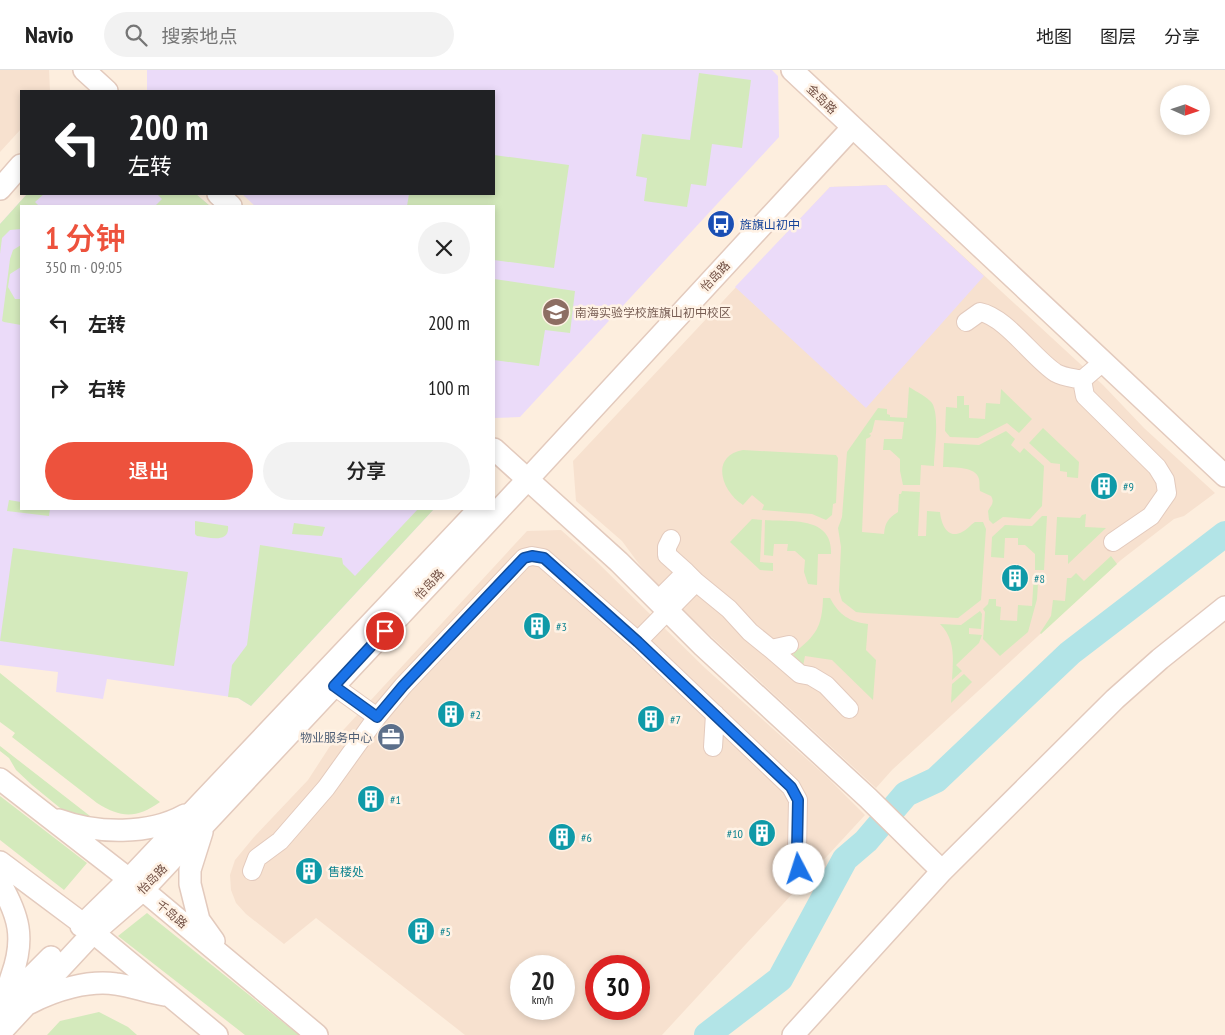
<!DOCTYPE html>
<html lang="zh">
<meta charset="utf-8">
<style>
:root{--surface:#fff;--page:#f2f2f2;--text:#222;--muted:#767676;--line:#e0e0e0;--accent:#ed523d}
body{margin:0;font-family:"PT Sans Narrow","Noto Sans SC",sans-serif;background:var(--page);color:var(--text);height:100vh;display:flex;flex-direction:column;font-size:19px;white-space:nowrap}
*{box-sizing:border-box;margin:0}
p{font-size:16px;color:var(--muted)}
.icon{flex:none;width:28px;height:28px;fill:none;stroke:currentColor;stroke-width:2;stroke-linecap:round;stroke-linejoin:round}
.map{position:relative;flex:1;overflow:hidden}
.sheet{position:absolute;left:20px;top:135px;width:475px;height:305px;display:flex;flex-direction:column;background:var(--surface);border-radius:0px;box-shadow:0 2px 8px #0003}
.sheet>*{flex:none}
.banner{position:absolute;left:20px;top:20px;width:475px;height:105px;border-radius:0px;box-shadow:0 2px 8px #0003;background:#202124;color:#fff;overflow:hidden}
.needle{width:32px;rotate:93deg}
.fabs{position:absolute;left:1160px;top:15px;display:grid;gap:10px}
.fabs a{display:grid;place-items:center;width:50px;height:50px;border-radius:50%;background:var(--surface);box-shadow:0 2px 8px #0003;font-size:25px}
.speed{position:absolute;left:510px;top:885px;display:flex;gap:10px;font-size:25px;font-weight:700;text-align:center}
.speed>*{display:grid;place-content:center;width:65px;height:65px;border-radius:50%;background:var(--surface);box-shadow:0 2px 8px #0003;line-height:1}
.speed small{font-size:12px;font-weight:400}
.speed .limit{border:8px solid #d22;background:#fff;color:#111}
.pin{position:absolute;display:grid;place-items:center;width:42px;height:42px;color:#fff;margin:-21px;border:2px solid #fff;border-radius:50%;box-shadow:0 1px 5px #0007}
.me{position:absolute;width:55px;margin:-28px;rotate:355deg;stroke-linejoin:round;filter:drop-shadow(0 0 4px #0008)}
.turn{display:flex;align-items:center;gap:18px;height:105px;padding:0 25px;font-size:22px}
.turn .icon{width:65px;height:65px;stroke-width:2.5}
.turn b{display:block;font-size:35px;line-height:42px}
.round{display:grid;place-items:center;flex:none;width:52px;height:52px;border-radius:26px;background:var(--page)}
.summary{display:flex;align-items:center;justify-content:space-between;height:85px;padding:0 25px}
h1{font-size:30px;font-weight:600;line-height:38px;color:var(--accent)}
.primary-button{display:flex;gap:10px;margin-top:auto;padding:10px 25px}
.primary-button a{flex:1;height:58px;border-radius:30px;background:var(--accent);color:#fff;font-size:20px;font-weight:600;line-height:58px;text-align:center}
.primary-button a+a{background:var(--page);color:var(--text)}
ul{padding:0;list-style:none}
li{display:flex;align-items:center;gap:15px;height:65px;padding:0 25px}
li div{flex:1}
li b{display:block;font-size:19px}
li em{font-style:normal}
header{display:flex;align-items:center;gap:30px;box-sizing:border-box;height:70px;padding:0 25px;background:var(--surface);border-bottom:1px solid var(--line)}
header strong{font-size:24px}
nav{display:flex;gap:28px;margin-inline-start:auto;font-size:18px}
.search{width:350px;height:45px;background:var(--page);display:flex;align-items:center;gap:12px;box-sizing:border-box;padding:0 18px;border-radius:28px;color:var(--muted);font-size:19px}
.map>svg:first-child{display:block}
.residential{fill:#f7e1cf;fill-rule:evenodd}
.education{fill:#ebdbf9}
.green{fill:#d4eabc}
.lines{fill:none;stroke-linecap:round;stroke-linejoin:round}
.river{stroke:#b2e4e7;stroke-width:26}
.minor-casing{stroke:#e3cabd;stroke-width:20}
.tertiary-casing{stroke:#e3cabd;stroke-width:24}
.minor{stroke:#fff;stroke-width:18}
.tertiary{stroke:#fff;stroke-width:21}
.route-casing{stroke:#114b97;stroke-width:12}
.route{stroke:#1a73e8;stroke-width:9}
.labels{text-anchor:middle;dominant-baseline:central;stroke-width:5;stroke-linejoin:round;paint-order:stroke}
.street-label{font-size:12px;fill:#735145;stroke:#fff2e5}
.transit-label{font-size:12px;fill:#164399;stroke:#fff2e5;text-anchor:start}
.education-label{font-size:12px;fill:#785e54;stroke:#fff2e5;text-anchor:start}
.culture-label{font-size:12px;fill:#0d838f;stroke:#fff2e5;text-anchor:start}
.service-label{font-size:12px;fill:#4e5e75;stroke:#fff2e5;text-anchor:end}
</style>
<header>
<strong>Navio</strong>
<div class="search"><svg class="icon" aria-label="search" viewBox="0 0 24 24"><circle cx="10" cy="10" r="6"/><path d="M15 15l6 6"/></svg>搜索地点</div>
<nav><a>地图</a><a>图层</a><a>分享</a></nav>
</header>
<div class="map">
<svg width="1225" height="965" viewBox="0 0 1225 965">
<rect width="100%" height="100%" fill="#fdeede"/>
<!-- residential -->
<path class="residential" d="M0,0H49L50,21H21V59L0,82Z
M886,115L1103,315L1144,358L1215,423L1184,446L1174,449L1121,490L892,700L876,718L664,523L639,494L622,471L576,431L573,391L830,117Z
M561,460L597,492L705,598L828,708L865,745L662,965H465L316,848L284,874L246,844L236,833L231,820L230,805L235,790L254,767L308,710L334,670L527,461ZM521,896H564V939H521ZM596,896H639V939H596Z"/>
<!-- education -->
<path class="education" d="M147,0H772L778,6L779,67L520,347L494,348V136H255L242,124H494V21H147Z
M886,115L984,206L866,338L735,217L830,117Z
M27,124H196L210,136H21V439H434L251,636L238,628L107,609L103,629L56,622L58,602L0,595V154Z"/>
<!-- green -->
<path class="green" d="M699,3L751,10L742,78L712,74L706,116L691,114L687,137L644,131L647,108L636,106L642,64L690,70Z
M494,85L569,95L554,198L494,190V136H407L409,124H494Z
M27,124H44L35,132L39,136H21V159L10,160L2,168L0,184V154Z
M157,124H196L210,136H155L162,129Z
M21,175V197L10,204L8,217L15,229H21V255L4,252L2,251L10,189L13,180Z
M494,209L575,221L570,263L545,260L539,296L494,290Z
M909,317C917,322 926,326 932,333C940,346 934,381 934,396L921,395L920,415H903L900,401V389L890,380H883L884,369H902L904,352L875,350L872,362L869,364L871,365L870,367L866,369L862,462L884,464C885,453 888,448 898,442L899,424H901L902,421L920,422L918,466H926L927,441L940,442C941,453 947,470 962,462C967,460 970,455 975,452H983L986,459L981,530L958,548L864,543L856,542L842,531L839,521L841,477L838,458L842,447L847,382L878,338L887,339V344L890,345V347L907,348Z
M1001,319L1032,349L1019,363L1007,353L978,368L950,367L945,361L946,337L957,338V326H964V335H969V348L985,349L986,333L1000,334Z
M1043,358L1079,392L1078,408L1067,407V402L1060,401V394L1051,393L1029,373Z
M1006,361L1015,369L1011,375L1020,383L1024,378L1044,396L1042,436L1030,449L1003,447L993,454L989,450L988,441C991,435 995,433 991,426L980,421C979,417 980,413 979,409C976,396 954,398 943,397L944,373L979,375Z
M743,380L836,385L838,388L836,433L833,434L832,445L826,450L812,444L762,440L764,435L752,425L743,435C721,421 710,386 743,380Z
M9,430L21,432V439H50L49,446L7,441Z
M418,439H434L251,636L238,628L228,627L232,595L247,575L260,475L342,488L343,494L355,506Z
M1086,444L1085,457L1106,458L1068,494V485H1055L1057,447L1080,448L1082,445Z
M1042,446H1047L1044,500H1035V484L1025,475H1018V468H1005L1004,488L991,487L992,467L1005,455L1032,456Z
M752,449L762,450L760,492L773,493V501L760,500L730,472Z
M765,450C791,452 833,446 831,484H818L817,515L808,514L804,502L805,490L795,481H787L788,474H774L773,486L764,485Z
M195,451L228,456C230,474 208,467 197,466L195,464Z
M294,453L325,457L322,466L292,464Z
M13,478L188,502L174,596L0,571Z
M1111,486L1117,494L1041,564L1040,563L1051,546L1053,530L1065,531L1067,508H1071L1076,503L1084,511Z
M1034,503L1044,504V513L1038,514L1037,529L1028,562L1000,586L983,569L985,542L983,539L988,534L989,529H996V536L1001,537L1000,550L1017,551L1018,535L1032,536Z
M823,528H830C839,545 850,552 868,554L866,580L876,590L873,630L832,590L805,586L803,596L799,594L793,584C816,565 822,558 823,528Z
M980,541L982,544L981,559L969,558V564L982,565L979,573L956,595L962,601L952,610C953,590 956,570 940,554L961,555Z
M0,603L156,729L160,732C136,749 121,748 97,733L12,667L15,663L0,652Z
M964,604L972,612L951,633L952,614Z
M0,676L90,746L94,750L65,742L32,715L16,700L9,688L0,681Z
M0,726L87,793L64,820L0,770Z
M147,843L299,965H245L118,866Z
M99,942L128,957L137,965H47L60,951Z"/>
<g class="lines">
<!-- river -->
<path class="river" d="M707,965L780,909L845,789L866,771L906,724L936,710L1070,583L1225,464"/>
<!-- minor casing -->
<g class="minor-casing">
<path id="minor" d="M966,252L980,242C1006,247 1033,288 1056,303C1063,307 1074,308 1082,310
M1103,292L1082,310L1085,326L1157,397L1165,410L1167,423L1151,446L1113,472
M671,469L667,477V485L686,502
M696,512L729,539L750,562L771,579L789,575
M638,571L791,717L798,730L797,781L799,799
M771,579L800,604L811,606L826,615L849,639
M377,647L403,616L524,488L532,486L543,488L638,571L696,512L686,502L658,530
M713,677L715,644
M252,801L257,788L280,771L326,718L377,647L334,616"/>
</g>
<!-- tertiary casing -->
<g class="tertiary-casing">
<path id="tertiary" d="M84,0L107,21
M792,0L1225,406
M0,119L21,95
M218,124L231,136
M494,379L619,492L703,576L868,728L942,801
M0,709L143,820L317,965
M59,750C97,764 149,765 185,745
M202,762L190,800V814L199,850L214,871
M0,792L83,854L217,965
M0,813C19,846 25,868 12,905C9,914 7,922 2,930
M81,856L128,810L479,439
M30,933C55,920 88,910 116,914C133,916 148,923 165,925
M0,938L51,887
M0,963L92,864L143,820L527,410L852,58
M793,965L942,801L1115,629L1160,589L1225,537"/>
</g>
<!-- minor -->
<use href="#minor" class="minor"/>
<!-- tertiary -->
<use href="#tertiary" class="tertiary"/>
</g>
<g class="lines">
<!-- route casing -->
<g class="route-casing">
<path id="route" d="M385,561L334,616L377,647L403,616L524,488L532,486L544,488L638,572L791,717L798,730L797,781L799,799"/>
</g>
<!-- route -->
<use href="#route" class="route"/>
</g>
<!-- icons -->
<defs>
<g id="bus-disc" transform="scale(1.4375)"><circle r="9.5" fill="#1a4fb4" stroke="#fff2e5"/><path d="M-5-6H5V4H4V6H2V4H-2V6H-4V4H-5ZM-3.5-4V0h7V-4ZM-3.5 1.2v1.5H-2V1.2ZM2 1.2v1.5H3.5V1.2Z" fill="#fff"/></g>
<g id="school-disc" transform="scale(1.4375)"><circle r="9.5" fill="#8d6e63" stroke="#fff2e5"/><path d="M0-5L7-2L0 1L-7-2ZM-4 1L0 2.5L4 1V4Q0 6-4 4Z" fill="#fff"/></g>
<g id="building-disc" transform="scale(1.4375)"><circle r="9.5" fill="#0f9aa8" stroke="#fff2e5"/><path d="M-4-6H4V6H1V3H-1V6H-4ZM-2.5-4.3h1.7v1.8h-1.7ZM.8-4.3h1.7v1.8H.8ZM-2.5-1h1.7V.8h-1.7ZM.8-1h1.7V.8H.8Z" fill="#fff"/></g>
<g id="office-disc" transform="scale(1.4375)"><circle r="9.5" fill="#5c6f8a" stroke="#fff2e5"/><path d="M-6-3h4V-5.5h4V-3h4V5H-6ZM-1-4.5V-3h2v-1.5ZM-6 0V1H6V0Z" fill="#fff"/></g>
</defs>
<g fill-rule="evenodd">
<use href="#bus-disc" x="721" y="154"/>
<use href="#school-disc" x="556" y="242"/>
<use href="#building-disc" x="1104" y="416"/>
<use href="#building-disc" x="1015" y="508"/>
<use href="#building-disc" x="537" y="556"/>
<use href="#building-disc" x="451" y="644"/>
<use href="#building-disc" x="651" y="649"/>
<use href="#office-disc" x="391" y="667"/>
<use href="#building-disc" x="371" y="729"/>
<use href="#building-disc" x="762" y="763"/>
<use href="#building-disc" x="562" y="767"/>
<use href="#building-disc" x="309" y="801"/>
<use href="#building-disc" x="421" y="861"/>
</g>
<g class="labels">
<!-- street labels -->
<g class="street-label">
<text transform="translate(822 29) rotate(44)">金岛路</text>
<text transform="translate(715 206) rotate(-47)">怡岛路</text>
<text transform="translate(429 514) rotate(-47)">怡岛路</text>
<text transform="translate(152 809) rotate(-46)">怡岛路</text>
<text transform="translate(172 844) rotate(40)">千岛路</text>
</g>
<!-- transit labels -->
<g class="transit-label">
<text x="740" y="154">旌旗山初中</text>
</g>
<!-- education labels -->
<g class="education-label">
<text x="575" y="242">南海实验学校旌旗山初中校区</text>
</g>
<!-- culture labels -->
<g class="culture-label">
<text x="1123" y="416">#9</text>
<text x="1034" y="508">#8</text>
<text x="556" y="556">#3</text>
<text x="470" y="644">#2</text>
<text x="670" y="649">#7</text>
<text x="390" y="729">#1</text>
<text x="743" y="763" text-anchor="end">#10</text>
<text x="581" y="767">#6</text>
<text x="328" y="801">售楼处</text>
<text x="440" y="861">#5</text>
</g>
<!-- service labels -->
<g class="service-label">
<text x="372" y="667">物业服务中心</text>
</g>
</g>
</svg>
<div class="fabs">
<a><svg class="needle" viewBox="-14 -14 28 28"><path d="M0-13l5 13h-10z" fill="#e53935"/><path d="M0 13l5-13h-10z" fill="#767676"/></svg></a>
</div>
<div class="speed"><div>20<small>km/h</small></div><div class="limit">30</div></div>
<div class="pin" style="left:385px;top:561px;background:#d93025"><svg class="icon" aria-label="arrive" viewBox="0 0 24 24"><path d="M6 21V4h12l-3 4 3 4H6"/></svg></div>
<svg class="me" style="left:799px;top:799px" viewBox="-20 -20 40 40"><circle r="19" fill="#fff"/><path d="M0-13L10 11 0 6-10 11z" fill="#1a73e8"/></svg>
<div class="banner">
<div class="turn"><svg class="icon" aria-label="left" viewBox="0 0 24 24"><path d="M17 20v-9H6M10 6l-5 5 5 5"/></svg><div><b>200 m</b>左转</div></div>
</div>
<section class="sheet">
<div class="summary"><div><h1>1 分钟</h1><p>350 m · 09:05</p></div><a class="round"><svg class="icon" aria-label="close" viewBox="0 0 24 24"><path d="M6 6l12 12M18 6L6 18"/></svg></a></div>
<ul>
<li><svg class="icon" aria-label="left" viewBox="0 0 24 24"><path d="M17 20v-9H6M10 6l-5 5 5 5"/></svg><div><b>左转</b></div><em>200 m</em></li>
<li><svg class="icon" aria-label="right" viewBox="0 0 24 24"><path d="M7 20v-9h11M14 6l5 5-5 5"/></svg><div><b>右转</b></div><em>100 m</em></li>
</ul>
<div class="primary-button"><a>退出</a><a>分享</a></div>
</section>
</div>
